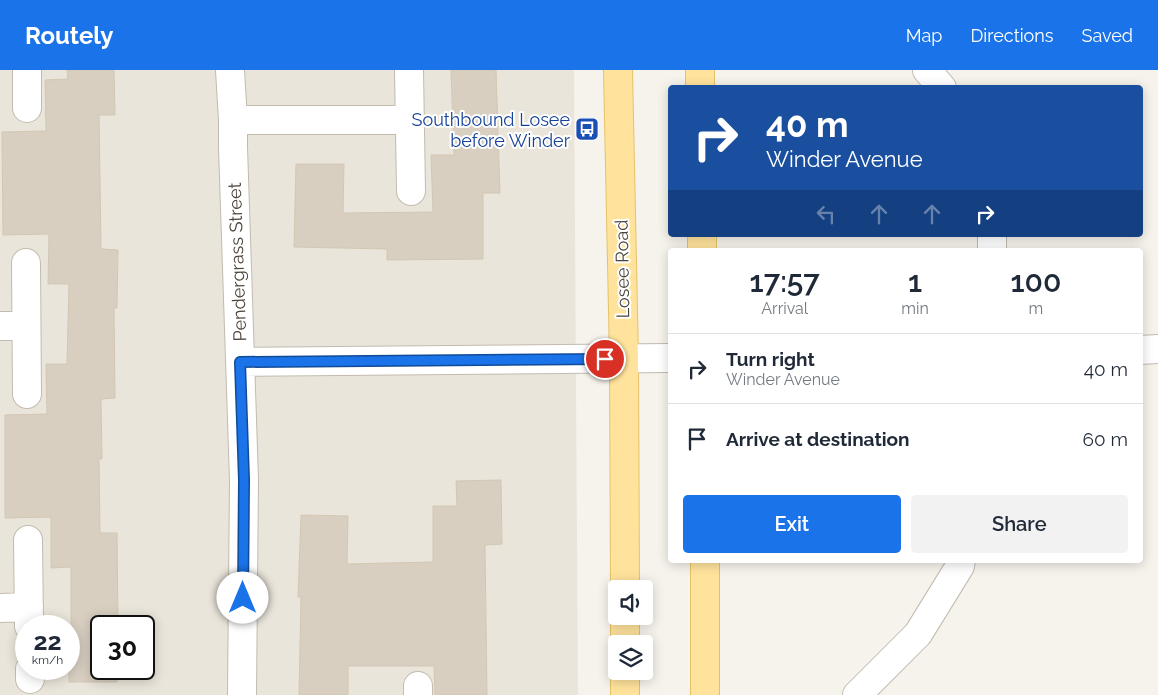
<!DOCTYPE html>
<style>
:root{--surface:#fff;--page:#f2f2f3;--text:#1f2937;--muted:#747a83;--line:#e0e1e3;--accent:#1a73e8}
body{margin:0;font-family:Raleway,sans-serif;background:var(--page);color:var(--text);height:100vh;display:flex;flex-direction:column;font-size:19px;white-space:nowrap}
*{box-sizing:border-box;margin:0}
p{font-size:16px;color:var(--muted)}
.icon{flex:none;width:28px;height:28px;fill:none;stroke:currentColor;stroke-width:2;stroke-linecap:round;stroke-linejoin:round}
.map{position:relative;flex:1;overflow:hidden}
.panel{position:absolute;left:668px;top:178px;width:475px;height:315px;display:flex;flex-direction:column;background:var(--surface);border-radius:5px;box-shadow:0 2px 12px #0003}
.panel>*{flex:none}
.hud{position:absolute;left:668px;top:15px;width:475px;height:152px;border-radius:5px;box-shadow:0 2px 12px #0003;background:#1a4fa0;color:#fff;overflow:hidden}
.buttons{position:absolute;left:608px;top:510px;display:grid;gap:10px}
.buttons a{display:grid;place-items:center;width:45px;height:45px;border-radius:5px;background:var(--surface);box-shadow:0 2px 12px #0003;font-size:25px}
.speed{position:absolute;left:15px;top:545px;display:flex;gap:10px;font-size:25px;font-weight:700;text-align:center}
.speed>*{display:grid;place-content:center;width:65px;height:65px;border-radius:50%;background:var(--surface);box-shadow:0 2px 12px #0003;line-height:1}
.speed small{font-size:12px;font-weight:400}
.speed .limit{border:2px solid #111;border-radius:8px;background:#fff;color:#111}
.pin{position:absolute;display:grid;place-items:center;width:42px;height:42px;color:#fff;margin:-21px;border:2px solid #fff;border-radius:50%;box-shadow:0 1px 5px #0007}
.me{position:absolute;width:55px;margin:-28px;rotate:0deg;stroke-linejoin:round;filter:drop-shadow(0 0 4px #0008)}
.turn{display:flex;align-items:center;gap:18px;height:105px;padding:0 15px;font-size:22px}
.turn .icon{width:65px;height:65px;stroke-width:2.5}
.turn b{display:block;font-size:35px;line-height:42px}
.lanes{display:flex;align-items:center;height:48px;padding:0 15px;background:#0003;justify-content:center;gap:25px;direction:ltr}
.lanes .off{opacity:.35}
.eta{display:flex;justify-content:space-evenly;align-items:center;height:85px;text-align:center}
.eta b{font-size:30px;font-weight:600;line-height:35px}
.button{display:flex;gap:10px;margin-top:auto;padding:10px 15px}
.button a{flex:1;height:58px;border-radius:5px;background:var(--accent);color:#fff;font-size:20px;font-weight:600;line-height:58px;text-align:center}
.button a+a{background:var(--page);color:var(--text)}
ul{padding:0;list-style:none}
li{display:flex;align-items:center;gap:15px;height:70px;padding:0 15px;border-top:1px solid var(--line)}
li div{flex:1}
li b{display:block;font-size:19px}
li em{font-style:normal}
header{display:flex;align-items:center;gap:30px;box-sizing:border-box;height:70px;padding:0 25px;background:var(--accent);color:#fff}
header strong{font-size:24px}
nav{display:flex;gap:28px;margin-inline-start:auto;font-size:18px}
.map>svg:first-child{display:block}
.residential{fill:#eae5da;fill-rule:evenodd}
.building{fill:#d8cfc1;stroke:#d3c7b4}
.lines{fill:none;stroke-linecap:round;stroke-linejoin:round}
.minor-casing{stroke:#c2bbae;stroke-width:30}
.major-casing{stroke:#e6c16a;stroke-width:30}
.minor{stroke:#fff;stroke-width:28}
.major{stroke:#ffe39c;stroke-width:28}
.route-casing{stroke:#114b97;stroke-width:12}
.route{stroke:#1a73e8;stroke-width:9}
.labels{text-anchor:middle;dominant-baseline:central;stroke-width:4;stroke-linejoin:round;paint-order:stroke}
.transit-label{font-size:18px;fill:#164399;stroke:#fff;text-anchor:end}
.street-label{font-size:18px;fill:#4b4439;stroke:#fff}
</style>
<header>
<strong>Routely</strong>
<nav><a>Map</a><a>Directions</a><a>Saved</a></nav>
</header>
<div class="map">
<svg width="1158" height="625" viewBox="0 0 1158 625">
<rect width="100%" height="100%" fill="#f6f3ec"/>
<!-- residential -->
<path class="residential" d="M0,0H574L578,625H0ZM26,556H69V599H26ZM101,556H144V599H101Z"/>
<!-- building -->
<path class="building" d="M67,0H114L115,45H99L101,179L118,180L117,238H114L115,328L101,329L102,389H99L100,463H117L118,556H101V599H117V612H69V577H71V497L51,498V447L5,448V345L47,344L46,294H67L69,214H48L49,164L3,165L2,62L46,61L45,10L68,9Z
M451,0H496L500,123H483V189L387,190V179L294,177L296,94H344L343,143L433,142L431,85H454Z
M501,410L502,474L485,475L487,625H435L434,596H348V625H299L301,527H298L301,445L348,446L347,494L433,492V436H457L456,411Z"/>
<g class="lines">
<!-- minor casing -->
<g class="minor-casing">
<path id="minor" d="M27,0V38
M230,0L233,50V77L244,410L242,625
M409,0L411,121
M927,0L942,18
M233,50H410
M992,165V180
M26,193L27,324
M0,256H26
M1140,280L1158,279
M240,292L670,288
M28,470L29,556
M0,538L29,537
M30,599V609
M418,616V625
M857,625L918,564L960,496L961,490"/>
</g>
<!-- major casing -->
<g class="major-casing">
<path id="major" d="M618,0L624,289L625,519
M700,0V18
M702,165V180
M705,490V625
M625,546V574
M625,601V625"/>
</g>
<!-- minor -->
<use href="#minor" class="minor"/>
<!-- major -->
<use href="#major" class="major"/>
</g>
<g class="lines">
<!-- route casing -->
<g class="route-casing">
<path id="route" d="M243,528L244,410L240,292L605,289"/>
</g>
<!-- route -->
<use href="#route" class="route"/>
</g>
<!-- icons -->
<defs>
<g id="bus-square" transform="scale(1.25)"><rect x="-9" y="-9" width="18" height="18" rx="4" fill="#1a4fb4" stroke="#fff"/><path d="M-5-6H5V4H4V6H2V4H-2V6H-4V4H-5ZM-3.5-4V0h7V-4ZM-3.5 1.2v1.5H-2V1.2ZM2 1.2v1.5H3.5V1.2Z" fill="#fff"/></g>
</defs>
<g fill-rule="evenodd">
<use href="#bus-square" x="587" y="59"/>
</g>
<g class="labels">
<!-- transit labels -->
<g class="transit-label">
<text x="570" y="49">Southbound Losee<tspan x="570" dy="21">before Winder</tspan></text>
</g>
<!-- street labels -->
<g class="street-label">
<text transform="translate(237 192) rotate(-92)">Pendergrass Street</text>
<text transform="translate(622 199) rotate(-91)">Losee Road</text>
</g>
</g>
</svg>
<div class="buttons">
<a><svg class="icon" aria-label="sound" viewBox="0 0 24 24"><path d="M4 9h4l5-4v14l-5-4H4zM17 9q2 3 0 6"/></svg></a>
<a><svg class="icon" aria-label="layers" viewBox="0 0 24 24"><path d="M12 4l9 5-9 5-9-5zM3 14l9 5 9-5"/></svg></a>
</div>
<div class="speed"><div>22<small>km/h</small></div><div class="limit">30</div></div>
<div class="pin" style="left:605px;top:289px;background:#d93025"><svg class="icon" aria-label="arrive" viewBox="0 0 24 24"><path d="M6 21V4h12l-3 4 3 4H6"/></svg></div>
<svg class="me" style="left:243px;top:528px" viewBox="-20 -20 40 40"><circle r="19" fill="#fff"/><path d="M0-13L10 11 0 6-10 11z" fill="#1a73e8"/></svg>
<div class="hud">
<div class="turn"><svg class="icon" aria-label="right" viewBox="0 0 24 24"><path d="M7 20v-9h11M14 6l5 5-5 5"/></svg><div><b>40 m</b>Winder Avenue</div></div>
<div class="lanes"><svg class="icon off" aria-label="left" viewBox="0 0 24 24"><path d="M17 20v-9H6M10 6l-5 5 5 5"/></svg><svg class="icon off" aria-label="ahead" viewBox="0 0 24 24"><path d="M12 20V5M6 11l6-6 6 6"/></svg><svg class="icon off" aria-label="ahead" viewBox="0 0 24 24"><path d="M12 20V5M6 11l6-6 6 6"/></svg><svg class="icon" aria-label="right" viewBox="0 0 24 24"><path d="M7 20v-9h11M14 6l5 5-5 5"/></svg></div>
</div>
<section class="panel">
<div class="eta">
<div><b>17:57</b><p>Arrival</p></div>
<div><b>1</b><p>min</p></div>
<div><b>100</b><p>m</p></div>
</div>
<ul>
<li><svg class="icon" aria-label="right" viewBox="0 0 24 24"><path d="M7 20v-9h11M14 6l5 5-5 5"/></svg><div><b>Turn right</b><p>Winder Avenue</p></div><em>40 m</em></li>
<li><svg class="icon" aria-label="arrive" viewBox="0 0 24 24"><path d="M6 21V4h12l-3 4 3 4H6"/></svg><div><b>Arrive at destination</b></div><em>60 m</em></li>
</ul>
<div class="button"><a>Exit</a><a>Share</a></div>
</section>
</div>
